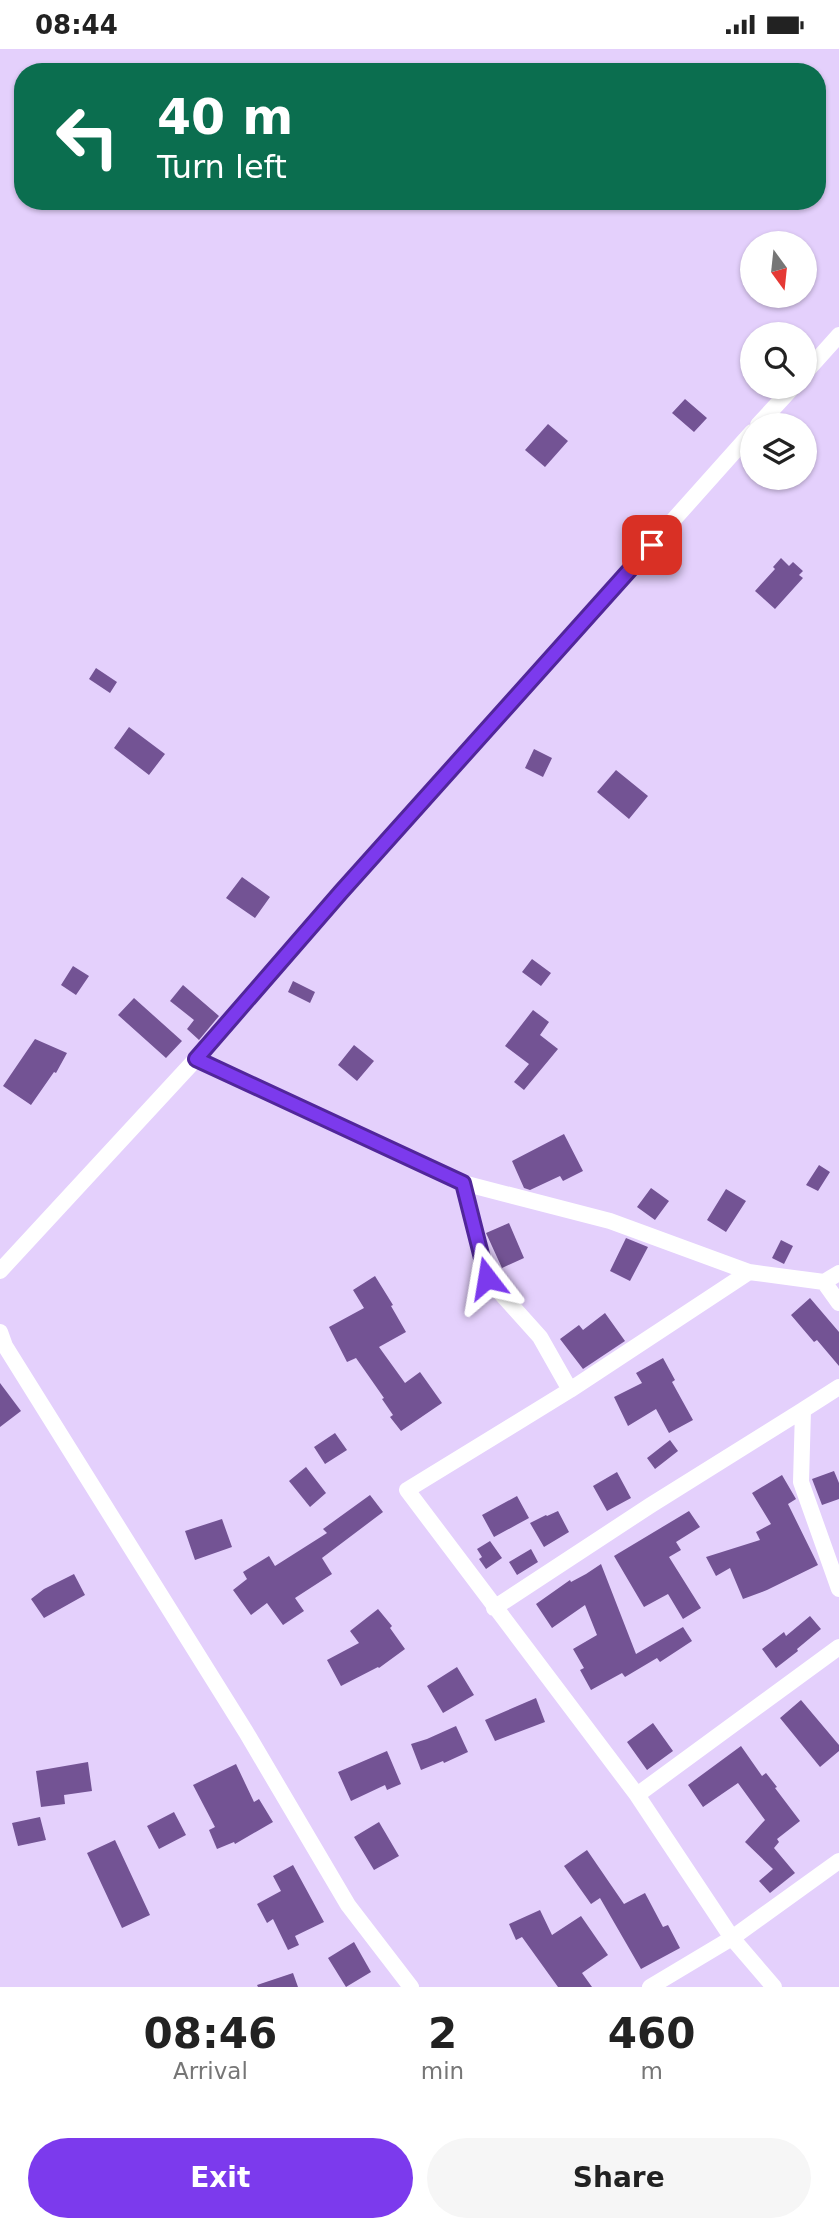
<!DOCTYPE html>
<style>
:root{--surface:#fff;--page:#f6f6f6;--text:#222;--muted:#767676;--accent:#7c3aed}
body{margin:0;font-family:"DejaVu Sans",sans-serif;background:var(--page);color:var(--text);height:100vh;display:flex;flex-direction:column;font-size:26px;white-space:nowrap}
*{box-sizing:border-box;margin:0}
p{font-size:23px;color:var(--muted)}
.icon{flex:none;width:38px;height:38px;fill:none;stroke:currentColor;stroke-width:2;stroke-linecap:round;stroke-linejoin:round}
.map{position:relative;height:1938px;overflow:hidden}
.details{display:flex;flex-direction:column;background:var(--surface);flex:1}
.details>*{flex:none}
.guide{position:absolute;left:14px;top:14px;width:812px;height:147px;border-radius:28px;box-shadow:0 2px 5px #0004;background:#0b6e4f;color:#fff;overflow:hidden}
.needle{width:46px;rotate:165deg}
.controls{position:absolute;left:740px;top:182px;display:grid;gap:14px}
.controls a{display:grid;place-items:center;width:77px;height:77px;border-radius:50%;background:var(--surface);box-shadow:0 2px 5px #0004;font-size:35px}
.pin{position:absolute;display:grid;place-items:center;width:60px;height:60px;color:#fff;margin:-30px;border-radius:14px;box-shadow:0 4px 10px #0006}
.me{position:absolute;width:77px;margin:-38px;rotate:346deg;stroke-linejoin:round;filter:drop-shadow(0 0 5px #0008)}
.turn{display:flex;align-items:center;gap:24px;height:147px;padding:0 28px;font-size:32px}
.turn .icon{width:91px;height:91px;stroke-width:2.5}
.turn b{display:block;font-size:49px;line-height:60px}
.eta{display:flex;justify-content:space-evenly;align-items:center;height:119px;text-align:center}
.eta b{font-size:42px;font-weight:800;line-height:49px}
.button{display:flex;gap:14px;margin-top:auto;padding:14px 28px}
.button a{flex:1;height:80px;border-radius:42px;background:var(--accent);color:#fff;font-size:28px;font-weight:800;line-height:80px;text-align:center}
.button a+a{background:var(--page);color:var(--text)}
.status{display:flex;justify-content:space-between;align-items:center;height:49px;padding:0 35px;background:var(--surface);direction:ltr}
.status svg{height:19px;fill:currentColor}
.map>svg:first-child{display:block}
.building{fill:#735394}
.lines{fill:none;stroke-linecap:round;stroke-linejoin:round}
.minor{stroke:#fff;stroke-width:16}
.route-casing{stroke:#51269a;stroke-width:18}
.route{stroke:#7c3aed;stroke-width:12}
</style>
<div class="status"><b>08:44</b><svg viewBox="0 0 49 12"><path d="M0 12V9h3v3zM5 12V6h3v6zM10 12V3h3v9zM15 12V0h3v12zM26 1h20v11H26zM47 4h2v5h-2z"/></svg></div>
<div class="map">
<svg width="839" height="1938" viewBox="0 0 839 1938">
<rect width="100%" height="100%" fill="#e4d0fc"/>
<!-- building -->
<path class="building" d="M685,350L707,369L694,383L672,364Z
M548,375L568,392L545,418L525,401Z
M781,509L789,517L793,513L803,522L799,526L803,529L775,560L755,542L775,520L773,518Z
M96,619L117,633L110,644L89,630Z
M129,678L165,705L149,726L114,699Z
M534,700L552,709L543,728L525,719Z
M616,721L648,747L629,770L597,743Z
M242,828L270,848L255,869L226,849Z
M532,910L551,924L541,937L522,923Z
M73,917L89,927L76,946L61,936Z
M293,932L315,943L310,954L288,943Z
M183,936L219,967L199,991L187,980L194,971L170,952Z
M134,949L182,992L166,1009L118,966Z
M533,961L549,973L540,986L558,1000L524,1041L514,1033L529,1015L505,997Z
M35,990L67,1004L56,1024L54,1023L31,1056L3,1037Z
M354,996L374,1012L357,1032L338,1016Z
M564,1085L583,1122L563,1132L560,1127L530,1141L524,1139L512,1112Z
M819,1116L830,1123L818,1142L806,1136Z
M651,1139L669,1152L655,1171L637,1158Z
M726,1140L746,1152L726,1183L707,1171Z
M509,1174L524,1209L502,1219L486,1184Z
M626,1189L648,1198L630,1232L610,1222Z
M781,1191L793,1197L784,1215L772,1209Z
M375,1227L393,1256L391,1257L406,1283L379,1298L405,1334L420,1323L442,1354L401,1382L390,1368L393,1366L382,1350L384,1349L356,1309L347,1313L329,1278L364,1259L353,1241Z
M810,1249L839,1283V1317L817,1291L814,1293L791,1266Z
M605,1264L625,1292L583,1320L560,1290L579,1276L583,1281Z
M663,1309L675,1331L672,1333L693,1371L669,1384L656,1360L628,1377L614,1348L642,1334L636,1324Z
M0,1334L21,1362L0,1378Z
M335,1384L347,1401L325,1415L314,1398Z
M670,1391L678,1402L655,1420L647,1409Z
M306,1418L326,1444L310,1458L289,1432Z
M834,1422L839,1434V1450L822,1456L812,1430Z
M617,1423L631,1449L607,1462L593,1437Z
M782,1426L796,1450L788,1455L818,1516L767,1541L743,1550L730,1519L716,1527L706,1508L760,1491L756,1483L771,1475L752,1444Z
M370,1446L383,1463L322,1509L332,1525L295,1549L304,1562L283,1576L267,1554L251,1566L233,1541L247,1530L243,1523L269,1507L275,1517L327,1484L323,1480Z
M517,1447L529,1469L494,1488L482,1466Z
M558,1462L569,1483L544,1498L530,1474L546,1466L547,1467Z
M689,1462L700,1478L676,1493L681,1501L669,1508L701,1559L683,1570L668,1545L644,1558L614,1507Z
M222,1470L232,1498L195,1511L185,1482Z
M490,1492L502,1509L486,1520L479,1510L482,1508L477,1500Z
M531,1500L538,1513L517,1526L509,1513Z
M601,1515L636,1605L683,1578L692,1592L660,1613L657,1609L625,1628L622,1624L591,1641L580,1621L584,1619L573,1600L597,1586L585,1556L552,1579L536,1555L570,1531L571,1533L586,1525Z
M74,1525L85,1546L44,1569L31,1550L44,1540Z
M378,1560L392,1577L390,1579L405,1600L379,1619L378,1618L341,1637L327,1611L359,1594L350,1582Z
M810,1567L821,1580L797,1600L798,1602L776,1619L762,1600L784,1583L786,1587Z
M457,1618L474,1646L443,1664L427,1637Z
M536,1649L545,1673L495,1692L485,1671Z
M801,1651L839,1696V1702L820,1718L780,1669Z
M653,1674L673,1702L647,1721L627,1693Z
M456,1677L468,1703L444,1714L443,1712L421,1721L411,1695L427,1690Z
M741,1697L762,1727L766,1724L777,1738L775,1739L800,1772L777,1790L779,1793L774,1799L795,1824L770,1844L759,1832L773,1820L745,1793L765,1771L738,1734L703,1758L688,1736Z
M387,1702L401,1735L387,1741L385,1736L351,1752L338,1723Z
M88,1713L92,1742L64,1746L65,1755L41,1758L36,1722Z
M236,1715L254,1753L259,1750L273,1773L235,1795L234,1793L217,1800L209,1781L215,1778L193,1736Z
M174,1763L186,1786L159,1800L147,1777Z
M40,1768L46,1791L18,1797L12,1774Z
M379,1773L399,1807L374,1821L354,1788Z
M115,1791L150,1866L122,1879L87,1804Z
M587,1801L624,1855L645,1844L663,1878L668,1876L680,1899L641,1920L600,1849L591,1855L564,1817Z
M293,1816L324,1873L295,1887L299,1896L288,1901L273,1870L267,1874L257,1855L281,1842L273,1827Z
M540,1861L552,1886L581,1867L608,1906L582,1924L592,1938H558L522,1888L516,1891L509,1875Z
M354,1893L371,1923L346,1938L328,1909Z
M293,1924L298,1938H258L257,1936Z"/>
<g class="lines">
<!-- minor -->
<path class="minor" d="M805,324L839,286
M758,376L793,338
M752,383L341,843L196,1010L463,1134L610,1172L749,1223L824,1233L839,1224
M463,1134L487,1229L540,1288L570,1341
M0,1222L196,1010
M824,1233L839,1254
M0,1283L5,1297L246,1683L348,1856L411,1938
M803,1361L839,1338
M494,1559L651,1456L803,1361L801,1433L839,1540
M637,1746L407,1441L570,1341L749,1223
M650,1938L732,1889L839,1812
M774,1938L732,1889L637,1746L839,1598"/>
</g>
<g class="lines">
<!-- route casing -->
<g class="route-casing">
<path id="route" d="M487,1229L463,1134L196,1010L341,843L652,496"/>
</g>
<!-- route -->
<use href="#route" class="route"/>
</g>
</svg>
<div class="controls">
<a><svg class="needle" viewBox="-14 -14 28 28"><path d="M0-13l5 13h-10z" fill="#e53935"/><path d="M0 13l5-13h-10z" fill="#767676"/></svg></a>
<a><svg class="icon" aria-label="search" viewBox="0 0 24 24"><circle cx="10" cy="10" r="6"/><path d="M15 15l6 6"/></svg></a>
<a><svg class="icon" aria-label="layers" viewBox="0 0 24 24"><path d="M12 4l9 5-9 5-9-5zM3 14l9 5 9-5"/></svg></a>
</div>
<div class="pin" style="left:652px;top:496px;background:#d93025"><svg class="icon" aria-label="arrive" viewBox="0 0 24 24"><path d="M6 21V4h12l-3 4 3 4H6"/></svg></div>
<svg class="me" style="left:487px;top:1229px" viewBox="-20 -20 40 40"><path d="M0-17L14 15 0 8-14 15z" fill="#7c3aed" stroke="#fff" stroke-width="4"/></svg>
<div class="guide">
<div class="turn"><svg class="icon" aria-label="left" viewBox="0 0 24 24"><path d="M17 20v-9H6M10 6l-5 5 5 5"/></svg><div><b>40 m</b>Turn left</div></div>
</div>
</div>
<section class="details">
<div class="eta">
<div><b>08:46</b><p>Arrival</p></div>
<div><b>2</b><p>min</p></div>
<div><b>460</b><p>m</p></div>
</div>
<div class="button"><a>Exit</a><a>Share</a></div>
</section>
